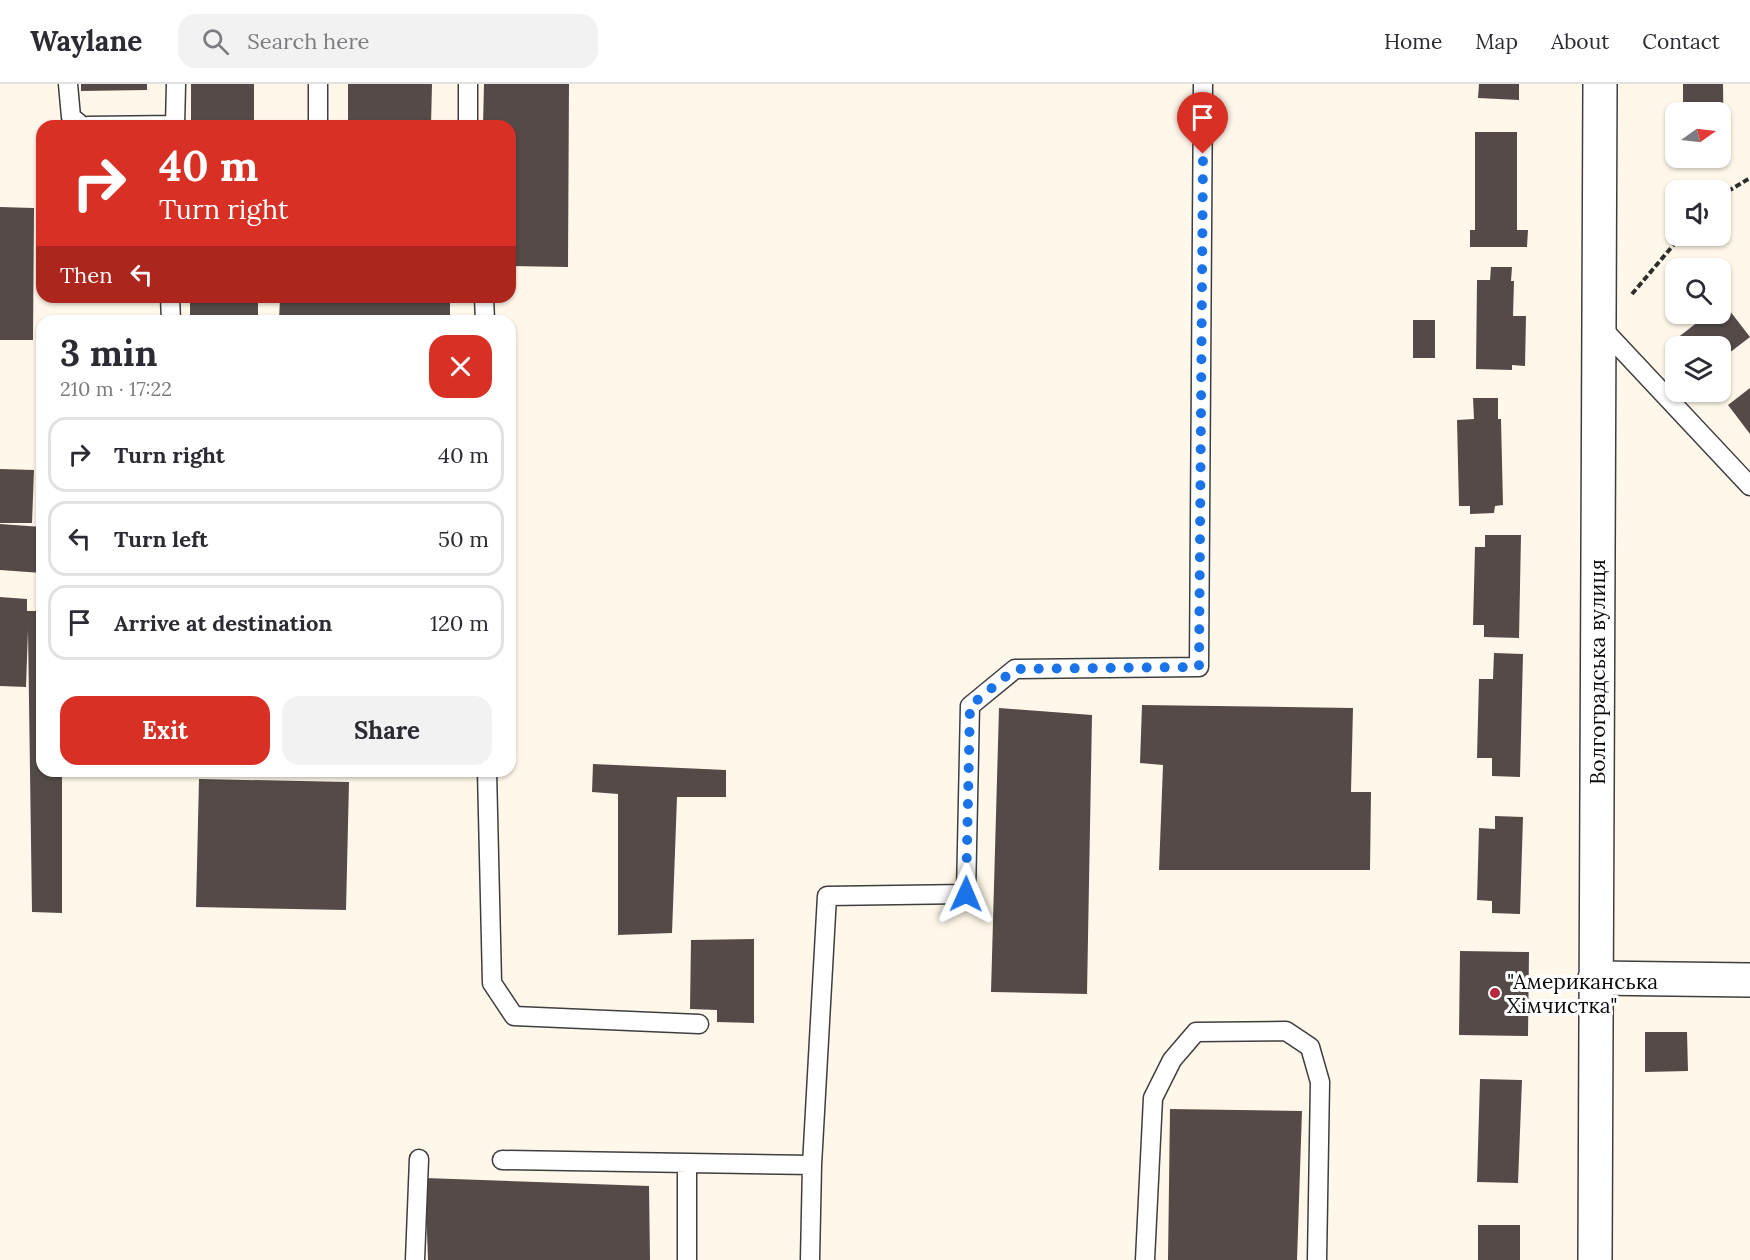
<!DOCTYPE html>
<meta charset="utf-8">
<style>
:root{--surface:#fff;--page:#f2f2f3;--text:#2b2b33;--muted:#7c7c81;--line:#e1e1e2;--accent:#d93025}
body{margin:0;font-family:Lora,serif;background:var(--page);color:var(--text);height:100vh;display:flex;flex-direction:column;font-size:22px;white-space:nowrap}
*{box-sizing:border-box;margin:0}
p{font-size:20px;color:var(--muted)}
.icon{flex:none;width:33px;height:33px;fill:none;stroke:currentColor;stroke-width:2;stroke-linecap:round;stroke-linejoin:round}
.map{position:relative;flex:1;overflow:hidden}
.panel{position:absolute;left:36px;top:231px;width:480px;height:462px;display:flex;flex-direction:column;background:var(--surface);border-radius:18px;box-shadow:0 2px 4px #0004}
.panel>*{flex:none}
.banner{position:absolute;left:36px;top:36px;width:480px;height:183px;border-radius:18px;box-shadow:0 2px 4px #0004;background:#d93025;color:#fff;overflow:hidden}
.needle{width:39px;rotate:76deg}
.fabs{position:absolute;left:1665px;top:18px;display:grid;gap:12px}
.fabs a{display:grid;place-items:center;width:66px;height:66px;border-radius:12px;background:var(--surface);box-shadow:0 2px 4px #0004;font-size:30px}
.pin{position:absolute;display:grid;place-items:center;width:51px;height:51px;color:#fff;margin:-62px -26px;border-radius:50% 50% 50% 0;rotate:-45deg;box-shadow:0 0 6px #0007}
.pin .icon{rotate:45deg}
.me{position:absolute;width:66px;margin:-33px;rotate:1deg;stroke-linejoin:round;filter:drop-shadow(0 0 4px #0008)}
.turn{display:flex;align-items:center;gap:21px;height:126px;padding:0 24px;font-size:27px}
.turn .icon{width:78px;height:78px;stroke-width:2.5}
.turn b{display:block;font-size:42px;line-height:51px}
.then{display:flex;align-items:center;height:57px;padding:0 24px;background:#0003;gap:12px;font-size:22px}
.round{display:grid;place-items:center;flex:none;width:63px;height:63px;border-radius:18px;background:var(--page)}
.head{display:flex;align-items:center;justify-content:space-between;height:102px;padding:0 24px}
h1{font-size:36px;font-weight:700;line-height:45px}
.action{display:flex;gap:12px;margin-top:auto;padding:12px 24px}
.action a{flex:1;height:69px;border-radius:18px;background:var(--accent);color:#fff;font-size:24px;font-weight:700;line-height:69px;text-align:center}
.action a+a{background:var(--page);color:var(--text)}
ul{padding:0;list-style:none}
li{display:flex;align-items:center;gap:18px;height:75px;margin:0 12px 9px;padding:0 12px;border:3px solid var(--line);border-radius:18px}
li div{flex:1}
li b{display:block;font-size:22px}
li em{font-style:normal}
header{display:flex;align-items:center;gap:36px;box-sizing:border-box;height:84px;padding:0 30px;background:var(--surface);border-bottom:2px solid var(--line)}
header strong{font-size:28px}
nav{display:flex;gap:33px;margin-inline-start:auto;font-size:21px}
.search{width:420px;height:54px;background:var(--page);display:flex;align-items:center;gap:15px;box-sizing:border-box;padding:0 21px;border-radius:18px;color:var(--muted);font-size:22px}
.map>svg:first-child{display:block}
.building{fill:#544b48}
.lines{fill:none;stroke-linecap:round;stroke-linejoin:round}
.service-casing{stroke:#3e3e3e;stroke-width:21}
.minor-casing{stroke:#3e3e3e;stroke-width:36}
.path{stroke:#2d2d2d;stroke-width:4;stroke-dasharray:6 3;stroke-linecap:butt}
.service{stroke:#fff;stroke-width:18}
.minor{stroke:#fff;stroke-width:33}
.route{stroke:#1a73e8;stroke-width:10;stroke-dasharray:0 18}
.poi-dot{fill:#b8273e;stroke:#fff;stroke-width:2}
.labels{text-anchor:middle;dominant-baseline:central;stroke-width:6;stroke-linejoin:round;paint-order:stroke}
.street-label{font-size:21px;fill:#0b0b0b;stroke:#fff}
.poi-label{font-size:21px;fill:#0b0b0b;stroke:#fff;text-anchor:start}
</style>
<header>
<strong>Waylane</strong>
<div class="search"><svg class="icon" aria-label="search" viewBox="0 0 24 24"><circle cx="10" cy="10" r="6"/><path d="M15 15l6 6"/></svg>Search here</div>
<nav><a>Home</a><a>Map</a><a>About</a><a>Contact</a></nav>
</header>
<div class="map">
<svg width="1750" height="1176" viewBox="0 0 1750 1176">
<rect width="100%" height="100%" fill="#fff8ea"/>
<!-- building -->
<path class="building" d="M81,0H147V6L81,7Z
M191,0H254V42H191Z
M348,0H432L431,42H348Z
M484,0H569L568,183L510,182V42H483Z
M1479,0H1519V16L1478,14Z
M1683,0H1723L1724,74H1720V28H1683Z
M1475,48H1517V146H1528L1527,163H1470V146H1475Z
M0,123L34,124L33,256H0Z
M1491,183H1512L1511,197H1514L1513,232H1526L1525,282L1512,281V286L1476,285L1477,196H1490Z
M190,213H258V237H190Z
M280,213H450V237H279Z
M1723,218L1750,253L1720,276V262H1682L1676,255L1708,230H1720V220Z
M1413,236H1435V274H1413Z
M1750,304V350L1728,321Z
M1473,314H1498V335H1501L1503,421L1495,422L1494,429L1470,430V422H1459L1457,336L1474,335Z
M0,385L34,386L32,439H0Z
M0,440L42,443V489L0,486Z
M1485,451H1521L1519,554L1484,553V541H1473L1475,463H1485Z
M0,513L27,515V527H42V687H62V829L32,828L28,546L26,603L0,602Z
M1494,569L1523,570L1520,693L1492,692V674H1477L1479,595H1493Z
M1142,621L1353,624L1351,708H1371L1370,786H1159L1163,681L1140,679Z
M999,624L1092,631L1087,910L991,908Z
M593,680L726,686V713H677L672,849L618,851V710L592,708Z
M199,695L349,698L346,826L196,823Z
M1495,732L1523,733L1520,830L1492,829V817L1477,816L1479,744L1495,745Z
M754,855V939L717,938V926L690,925L691,856Z
M1460,867L1529,868L1528,952L1459,951Z
M1645,948H1687L1688,987L1645,988Z
M1480,995L1522,996L1518,1099L1477,1098Z
M1170,1025L1302,1027L1297,1176H1168Z
M425,1094L649,1102L650,1176H428Z
M1478,1141H1520V1176H1478Z"/>
<g class="lines">
<!-- service casing -->
<g class="service-casing">
<path id="service" d="M68,0L71,33L82,42
M88,42L175,41
M175,42L176,0
M318,42V0
M468,42V0
M170,213L171,237
M484,213L485,237
M1600,242L1750,402
M487,687L492,899L514,932L699,940
M502,1076L812,1081
M415,1176L419,1075
M687,1176V1079
M810,1176L812,1081L827,812L966,810L970,622L1015,585L1199,583L1203,0
M1145,1176L1153,1014L1172,976L1196,948L1286,947L1310,963L1320,998L1317,1176"/>
</g>
<!-- minor casing -->
<g class="minor-casing">
<path id="minor" d="M1595,894L1750,896
M1595,1176C1595,784 1600,392 1600,0"/>
</g>
<!-- path -->
<path class="path" d="M1720,112L1750,94
M1632,210L1681,152"/>
<!-- service -->
<use href="#service" class="service"/>
<!-- minor -->
<use href="#minor" class="minor"/>
</g>
<g class="lines">
<!-- route -->
<path class="route" d="M966,810L970,622L1015,585L1199,583L1203,70"/>
</g>
<!-- markers -->
<circle class="poi-dot" cx="1495" cy="909" r="6"/>
<g class="labels">
<!-- street labels -->
<g class="street-label">
<text transform="translate(1597 588) rotate(-90)">Волгоградська вулиця</text>
</g>
<!-- poi labels -->
<g class="poi-label">
<text x="1507" y="897">"Американська<tspan x="1507" dy="24">Хімчистка"</tspan></text>
</g>
</g>
</svg>
<div class="fabs">
<a><svg class="needle" viewBox="-14 -14 28 28"><path d="M0-13l5 13h-10z" fill="#e53935"/><path d="M0 13l5-13h-10z" fill="#7c7c81"/></svg></a>
<a><svg class="icon" aria-label="sound" viewBox="0 0 24 24"><path d="M4 9h4l5-4v14l-5-4H4zM17 9q2 3 0 6"/></svg></a>
<a><svg class="icon" aria-label="search" viewBox="0 0 24 24"><circle cx="10" cy="10" r="6"/><path d="M15 15l6 6"/></svg></a>
<a><svg class="icon" aria-label="layers" viewBox="0 0 24 24"><path d="M12 4l9 5-9 5-9-5zM3 14l9 5 9-5"/></svg></a>
</div>
<div class="pin" style="left:1203px;top:70px;background:#d93025"><svg class="icon" aria-label="arrive" viewBox="0 0 24 24"><path d="M6 21V4h12l-3 4 3 4H6"/></svg></div>
<svg class="me" style="left:966px;top:810px" viewBox="-20 -20 40 40"><path d="M0-17L14 15 0 8-14 15z" fill="#1a73e8" stroke="#fff" stroke-width="4"/></svg>
<div class="banner">
<div class="turn"><svg class="icon" aria-label="right" viewBox="0 0 24 24"><path d="M7 20v-9h11M14 6l5 5-5 5"/></svg><div><b>40 m</b>Turn right</div></div>
<div class="then">Then<svg class="icon" aria-label="left" viewBox="0 0 24 24"><path d="M17 20v-9H6M10 6l-5 5 5 5"/></svg></div>
</div>
<section class="panel">
<div class="head"><div><h1>3 min</h1><p>210 m · 17:22</p></div><a class="round" style="background:#d93025;color:#fff"><svg class="icon" aria-label="close" viewBox="0 0 24 24"><path d="M6 6l12 12M18 6L6 18"/></svg></a></div>
<ul>
<li><svg class="icon" aria-label="right" viewBox="0 0 24 24"><path d="M7 20v-9h11M14 6l5 5-5 5"/></svg><div><b>Turn right</b></div><em>40 m</em></li>
<li><svg class="icon" aria-label="left" viewBox="0 0 24 24"><path d="M17 20v-9H6M10 6l-5 5 5 5"/></svg><div><b>Turn left</b></div><em>50 m</em></li>
<li><svg class="icon" aria-label="arrive" viewBox="0 0 24 24"><path d="M6 21V4h12l-3 4 3 4H6"/></svg><div><b>Arrive at destination</b></div><em>120 m</em></li>
</ul>
<div class="action"><a>Exit</a><a>Share</a></div>
</section>
</div>
